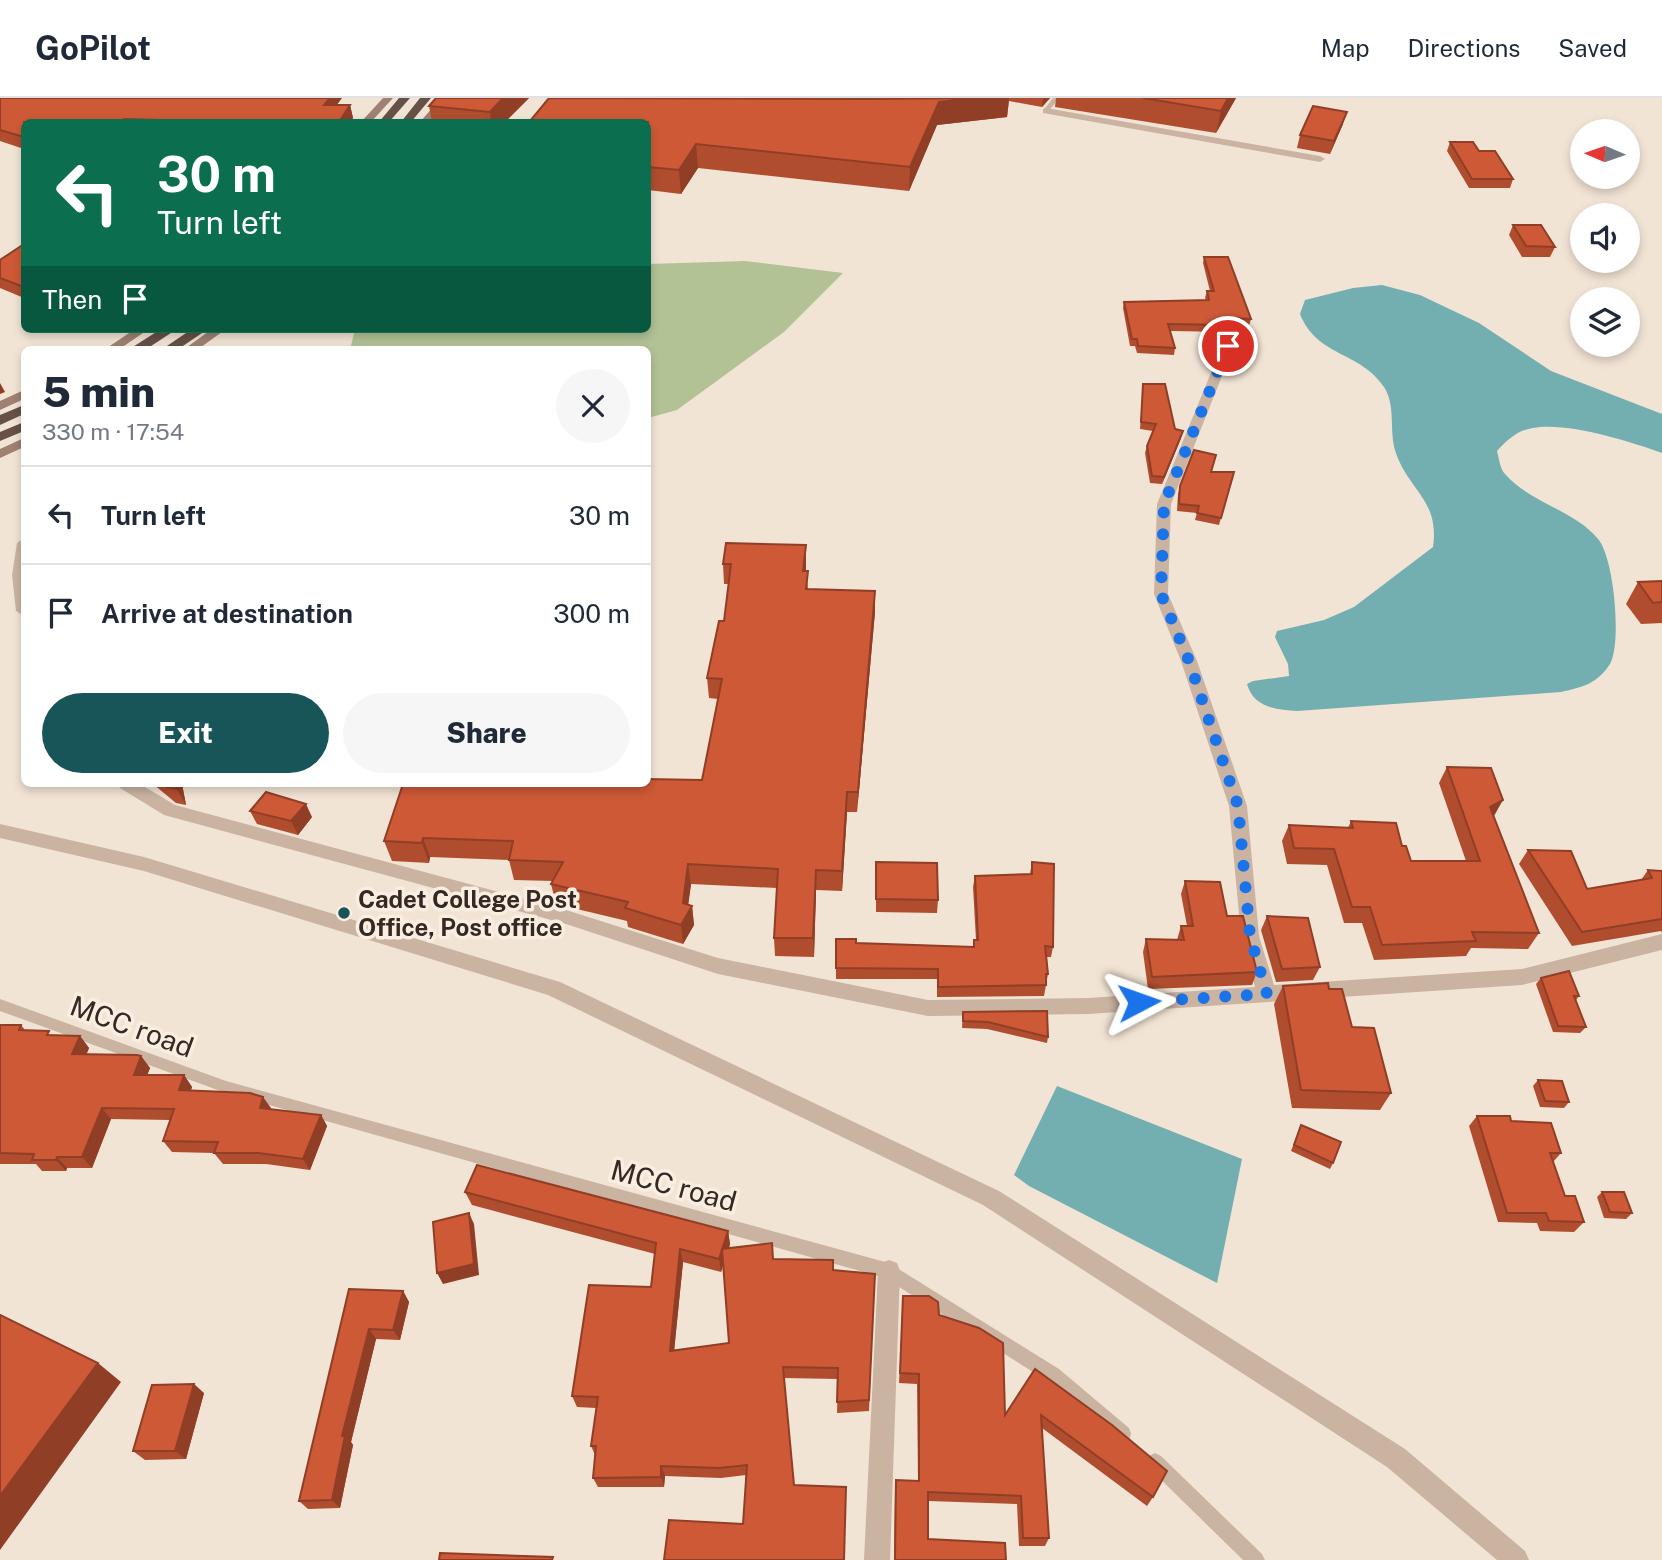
<!DOCTYPE html>
<meta charset="utf-8">
<style>
:root{--surface:#fff;--page:#f6f6f7;--text:#1f2937;--muted:#747a83;--line:#e0e1e3;--accent:#185558}
body{margin:0;font-family:"Public Sans",sans-serif;background:var(--page);color:var(--text);height:100vh;display:flex;flex-direction:column;font-size:26px;white-space:nowrap}
*{box-sizing:border-box;margin:0}
p{font-size:23px;color:var(--muted)}
.icon{flex:none;width:38px;height:38px;fill:none;stroke:currentColor;stroke-width:2;stroke-linecap:round;stroke-linejoin:round}
.map{position:relative;flex:1;overflow:hidden}
.sheet{position:absolute;left:21px;top:248px;width:630px;height:441px;display:flex;flex-direction:column;background:var(--surface);border-radius:10px;box-shadow:0 4px 10px #0003}
.sheet>*{flex:none}
.top-card{position:absolute;left:21px;top:21px;width:630px;height:214px;border-radius:10px;box-shadow:0 4px 10px #0003;background:#0b6e4f;color:#fff;overflow:hidden}
.needle{width:46px;rotate:272deg}
.tools{position:absolute;left:1570px;top:21px;display:grid;gap:14px}
.tools a{display:grid;place-items:center;width:70px;height:70px;border-radius:50%;background:var(--surface);box-shadow:0 4px 10px #0003;font-size:35px}
.pin{position:absolute;display:grid;place-items:center;width:60px;height:60px;color:#fff;margin:-30px;border:4px solid #fff;border-radius:50%;box-shadow:0 2px 7px #0007}
.me{position:absolute;width:77px;margin:-38px;rotate:86deg;stroke-linejoin:round;filter:drop-shadow(0 0 5px #0008)}
.turn{display:flex;align-items:center;gap:24px;height:147px;padding:0 21px;font-size:32px}
.turn .icon{width:91px;height:91px;stroke-width:2.5}
.turn b{display:block;font-size:49px;line-height:60px}
.then{display:flex;align-items:center;height:66px;padding:0 21px;background:#0003;gap:14px;font-size:26px}
.round{display:grid;place-items:center;flex:none;width:74px;height:74px;border-radius:37px;background:var(--page)}
.headline{display:flex;align-items:center;justify-content:space-between;height:119px;padding:0 21px}
h1{font-size:42px;font-weight:800;line-height:52px}
.button{display:flex;gap:14px;margin-top:auto;padding:14px 21px}
.button a{flex:1;height:80px;border-radius:42px;background:var(--accent);color:#fff;font-size:28px;font-weight:800;line-height:80px;text-align:center}
.button a+a{background:var(--page);color:var(--text)}
ul{padding:0;list-style:none}
li{display:flex;align-items:center;gap:21px;height:98px;padding:0 21px;border-top:2px solid var(--line)}
li div{flex:1}
li b{display:block;font-size:26px}
li em{font-style:normal}
header{display:flex;align-items:center;gap:42px;box-sizing:border-box;height:98px;padding:0 35px;background:var(--surface);border-bottom:2px solid var(--line)}
header strong{font-size:33px}
nav{display:flex;gap:38px;margin-inline-start:auto;font-size:24px}
.map>svg:first-child{display:block}
.green{fill:#b3c295}
.water{fill:#73afb1}
.lines{fill:none;stroke-linecap:round;stroke-linejoin:round}
.service{fill:#cab3a1;fill-rule:evenodd}
.minor{fill:#cab3a1;fill-rule:evenodd}
.secondary{fill:#9e8172;fill-rule:evenodd}
.trunk{fill:#665048;fill-rule:evenodd}
.wall{fill:#b14d2f;fill-rule:evenodd}
.shaded-wall{fill:#903e26}
.building{fill:#ce5937;stroke:#903e26;stroke-width:2}
.route{stroke:#1a73e8;stroke-width:12;stroke-dasharray:0 21.6}
.poi-dot{fill:#185558;stroke:#faeee1;stroke-width:2.5}
.labels{text-anchor:middle;dominant-baseline:central;stroke-width:7;stroke-linejoin:round;paint-order:stroke}
.poi-label{font-size:24px;font-weight:bold;fill:#342924;stroke:#faeee1;text-anchor:start}
.near-street-label{font-size:28px;fill:#342924;stroke:#faeee1}
</style>
<header>
<strong>GoPilot</strong>
<nav><a>Map</a><a>Directions</a><a>Saved</a></nav>
</header>
<div class="map">
<svg width="1662" height="1462" viewBox="0 0 1662 1462">
<rect width="100%" height="100%" fill="#f2e4d5"/>
<!-- green -->
<path class="green" d="M745,163L843,175L784,234L677,312L648,320V252H350L355,231H648V166Z"/>
<!-- water -->
<path class="water" d="M1382,187L1420,197L1479,225L1551,273L1662,316V355C1628,343 1568,324 1533,330C1518,332 1507,342 1497,353C1499,360 1500,372 1506,377C1531,405 1574,412 1598,441C1614,459 1622,545 1610,566C1597,586 1583,589 1561,594L1297,613C1276,612 1253,609 1247,586L1253,583L1289,578L1288,566L1275,539L1277,533L1324,522L1354,509L1433,449C1440,401 1407,392 1395,352C1389,330 1396,308 1384,289C1360,253 1317,259 1300,216L1305,202L1353,190Z
M1057,988L1242,1061L1217,1185L1029,1088L1014,1077Z"/>
<g class="lines">
<!-- service -->
<path class="service" d="M1053,0H1059L1048,14H1044L1043,13Z
M0,901L226,983L889,1165L1059,1271L1129,1330L1131,1336L1129,1342L1123,1344L1117,1342L1047,1283L885,1180L226,995L0,913Z
M1155,1355L1161,1358L1262,1456L1265,1462H1243L1149,1370L1146,1364L1149,1358Z"/>
<!-- minor -->
<path class="minor" d="M1046,10L1320,58L1325,61L1320,64L1043,15V11Z
M1228,244L1234,248L1171,406L1168,496L1197,563L1247,708L1259,838L1274,887L1522,871L1662,836V852L1522,887L1088,916L928,918L718,876L566,826L164,717L120,690L117,686H140L175,707L566,812L718,860L928,902L1088,900L1255,889L1241,838L1229,708L1181,563L1154,496L1157,406L1222,248Z
M24,440V518L16,513L12,477L17,445Z
M0,726L144,759L560,884L999,1093L1405,1351L1525,1453L1529,1462H1497L1387,1369L983,1107L548,897L144,773L0,740Z
M889,1162L897,1165L900,1173L890,1462H864L878,1173L881,1165Z"/>
<!-- secondary -->
<path class="secondary" d="M383,0H393L371,24H361Z
M441,0H451L430,24H420Z
M135,231H149L118,252H104Z
M212,231H226L197,252H183Z
M24,292V301L0,312V303Z
M24,340V349L0,360V351Z"/>
<!-- trunk -->
<path class="trunk" d="M399,0H410L389,24H379Z
M420,0H431L411,24H401Z
M161,231H177L145,252H128Z
M192,231H208L177,252H161Z
M24,307V316L0,327V317Z
M24,324V333L0,343V334Z"/>
</g>
<!-- wall -->
<path class="wall" d="M0,0L350,7L353,20L350,24H24V51L0,43Z
M436,0H529L505,24H432L429,8Z
M549,0H1050L1042,9L1009,3L1007,19L937,27L909,93L698,70L681,96L648,92V24H530V23Z
M1056,0H1236L1216,35L1055,9Z
M1343,26L1330,56L1297,50L1300,37Z
M1450,44L1479,53L1513,81L1510,90H1469L1447,53Z
M1513,127L1555,149L1550,159H1522L1509,137Z
M24,146V200L0,190V162Z
M1204,159L1251,221L1249,228L1231,227L1229,234L1170,233L1175,250L1174,257L1137,255L1135,248H1130L1123,210L1124,204L1206,202L1205,200L1207,193H1210L1203,165Z
M1143,286L1181,340L1162,386L1150,385L1145,355L1147,348L1153,333L1140,331Z
M1212,374H1234L1219,427L1195,422L1197,415L1177,413L1178,396L1180,388Z
M723,466L806,467V473L808,491L875,514L857,714H847L842,793L816,792L814,859L775,858L774,840L777,790L691,786L688,806L692,808L694,827L683,846L628,829L627,823L556,806L551,786L553,783L514,782L509,762L430,759L429,765L392,763L384,743L702,682L718,601L709,600L707,580L724,523L729,486H724Z
M1662,483V525L1641,526L1626,506L1638,484Z
M1447,669L1494,718L1539,835L1528,851L1471,850L1466,858L1374,862L1362,825H1344L1327,767L1287,766L1282,743L1289,727L1348,730L1351,723L1402,748L1411,763H1466L1439,685Z
M153,686H182L186,707L176,705Z
M250,713L312,719L298,737L257,726Z
M1528,752L1587,791L1641,782L1648,772L1662,773V835L1661,833L1572,848L1519,766Z
M1032,764L1053,849L1051,859H1047L1048,876L1044,898L937,899V881H836V841L856,845L973,849L974,842H976L973,789L975,778L1030,776Z
M876,778L938,802L937,815L876,814Z
M1185,783L1227,818L1257,874L1252,887L1148,891L1143,854L1146,841L1177,842L1181,828H1187L1181,796Z
M1267,818L1320,869L1313,882L1276,884L1261,832Z
M1541,880L1579,898L1576,902L1586,929L1580,935L1553,934L1536,886Z
M1283,888L1329,891L1391,995L1380,1012L1292,1010L1274,906Z
M963,914L1048,939L1047,945L987,931L962,930Z
M0,927H21L25,932L53,937L80,938L89,950L86,956L141,958L150,970L147,977H184L192,989L191,992L263,999L270,1011L321,1017L327,1028L310,1072L266,1066H223L214,1055L172,1054L163,1043L170,1022L111,1021L92,1070H67L66,1073H42L36,1066H0Z
M1538,982L1569,1004L1564,1010L1540,1009L1533,988Z
M1477,1018L1511,1023L1561,1055L1553,1064L1565,1098L1584,1124L1574,1134L1540,1133L1537,1125L1498,1124L1469,1028Z
M1301,1027L1333,1065L1330,1071L1291,1053Z
M465,1094L728,1133L730,1146L729,1150L773,1161L833,1172L875,1176L869,1313L837,1315L838,1281L784,1280L743,1426L746,1377L721,1380L665,1378L664,1389H598L593,1380L595,1357L591,1348L596,1310L577,1309L572,1298L651,1189L655,1156L472,1107ZM683,1164L721,1174L723,1166L729,1245L674,1252Z
M1602,1094L1632,1115L1626,1121L1604,1120L1597,1099Z
M349,1191L403,1193L409,1204L400,1242L376,1241L351,1344L353,1347L340,1410L308,1411L299,1403Z
M903,1198L939,1217L1005,1317L1035,1271L1153,1399L1147,1408L1042,1330L1049,1440L1045,1448H1019L1017,1406L928,1403V1441L1006,1462H894L895,1391L896,1382L918,1383L917,1286L899,1285Z
M204,1295L186,1361L145,1362L133,1353Z"/>
<!-- shaded-wall -->
<path class="shaded-wall" d="M330,0H342L327,20L324,7Z
M503,0H529L505,24H491L490,14Z
M975,0H1009L1007,19L937,27L909,93L910,69L939,4Z
M1043,0H1050L1042,9Z
M1228,0H1236L1216,35L1221,13Z
M350,7L353,20L350,24H339Z
M1347,14L1343,26L1330,56L1334,43Z
M696,46L698,70L681,96L679,72Z
M0,285L5,294L0,296Z
M1183,333L1181,340L1162,386L1164,379Z
M806,447V467L804,493L803,473Z
M875,493V514L857,714L858,694Z
M176,686H182L186,707L177,691Z
M847,694V714L842,793V773Z
M1503,702L1494,718L1490,709Z
M306,706L312,719L298,737L291,723Z
M423,740L430,759L429,765L422,745Z
M688,766L691,786L687,817L692,808L694,827L683,846L681,827Z
M816,772V792L814,859L813,840Z
M80,938L89,950L82,968L72,956Z
M141,958L150,970L143,988L134,977Z
M184,977L192,989L187,1003L179,992Z
M263,999L271,1010L267,1021L260,1010Z
M102,1010L111,1021L92,1070L82,1059Z
M321,1017L327,1028L310,1072L303,1061Z
M57,1059L67,1070L66,1073L56,1062Z
M469,1115L474,1126L479,1177L443,1186L437,1175Z
M728,1133L730,1146L721,1174L719,1161Z
M680,1151L683,1164L673,1265L670,1253Z
M403,1193L409,1204L400,1242L393,1232Z
M369,1231L376,1241L351,1344L353,1347L340,1410L332,1402L342,1338Z
M98,1265L121,1284L0,1452V1398Z
M194,1286L204,1295L186,1361L175,1353Z
M661,1368L665,1378L664,1389L661,1379Z"/>
<!-- building -->
<path class="building" d="M0,0H330L324,7H350L339,24H157L158,22L124,21L122,24H24V39L0,32Z
M436,0H503L490,14L429,8Z
M549,0L873,1L975,0L939,4L910,69L696,46L679,72L648,69V24L530,23Z
M1143,0H1228L1221,13Z
M1313,8L1347,14L1334,43L1300,37Z
M1450,44H1473L1479,53H1495L1513,81H1472Z
M1513,127H1541L1555,149L1526,148Z
M24,146V189L0,180V162Z
M1204,159H1228L1251,221L1229,220L1231,227L1168,226L1175,250L1138,248L1137,241H1132L1124,204L1209,202L1207,193H1214Z
M1143,286H1165L1175,331L1183,333L1164,379L1152,378L1147,348L1156,326L1141,324Z
M1194,352L1216,357L1211,374H1234L1221,420L1197,415L1199,408L1179,406L1180,388Z
M726,445L806,447L803,473H808L806,491L875,493L858,694H847L842,773L816,772L813,840H774L778,771L688,766L683,805L692,808L681,827L625,810L628,804L551,786L563,764L509,762L513,743L423,740L422,745L384,743L403,686H648V681L702,682L722,581L707,580L719,523H724L731,466H723Z
M1662,483V504L1653,505L1638,484Z
M1447,669L1491,670L1503,702L1490,709L1539,835L1472,834L1476,843L1382,847L1370,809H1352L1334,751L1294,750L1289,727L1353,730L1351,723L1396,725L1402,748H1406L1411,763H1480Z
M164,686H176L177,691L167,689Z
M266,694L306,706L291,723L250,713Z
M1528,752L1571,753L1587,791L1652,780L1648,772L1662,773V821L1582,834Z
M876,764L937,765L938,802L876,801Z
M1032,764L1054,766L1053,849L1045,848L1048,876H1046V887L938,889V871L836,870V841H856V845L974,849V842H978L975,778L1032,776Z
M1185,783L1220,784L1227,818H1243L1257,874L1152,879L1146,841L1184,842L1181,828H1193Z
M1267,818L1308,820L1320,869L1282,871Z
M1569,873L1579,898H1574L1586,929L1558,928L1541,880Z
M1328,885L1329,891H1342L1352,929L1374,930L1391,995L1301,992L1283,888Z
M1047,913L1048,939L988,924L963,923V914Z
M0,927H21L19,932L49,933L47,937L80,938L72,956L137,957L141,958L134,977H184L179,992L250,995L263,999L260,1010L321,1017L303,1061L259,1055H214L218,1044L163,1043L174,1011L102,1010L82,1059H57L56,1062H32L34,1056L0,1055Z
M1538,982L1562,983L1569,1004L1545,1003Z
M1477,1018H1510L1511,1023L1551,1025L1561,1055H1550L1565,1098H1575L1584,1124L1549,1123L1546,1115H1507Z
M1301,1027L1341,1044L1333,1065L1294,1047Z
M477,1067L728,1133L719,1161L680,1151L670,1253L729,1245L722,1151L772,1145L773,1161L833,1162V1172L875,1176L869,1302L837,1304L838,1270L783,1269L794,1387L846,1389L844,1462H664L669,1422L743,1426L747,1367L719,1370L661,1368V1379L593,1380L596,1348H591L598,1299L572,1298L589,1187L651,1189L656,1145L465,1094Z
M1602,1094H1624L1632,1115L1610,1114Z
M469,1115L474,1166L437,1175L433,1124Z
M349,1191L403,1193L393,1232L369,1231L342,1338H345L332,1402L299,1403Z
M903,1198H929L938,1204L939,1217L979,1230L1003,1245L1005,1317L1035,1271L1112,1327L1167,1373L1153,1399L1041,1317L1049,1440H1023L1021,1398L928,1394V1441L1005,1445L1006,1462H895L896,1382L919,1383V1276L900,1275Z
M0,1217L98,1265L0,1398Z
M194,1286L175,1353H133L152,1287Z
M440,1455L553,1459L552,1462H439Z"/>
<g class="lines">
<!-- route -->
<path class="route" d="M1139,904L1267,896L1250,838L1238,708L1189,563L1161,496L1164,406L1228,248"/>
</g>
<!-- markers -->
<circle class="poi-dot" cx="344" cy="815" r="7"/>
<g class="labels">
<!-- poi labels -->
<g class="poi-label">
<text x="358" y="801">Cadet College Post<tspan x="358" dy="28">Office, Post office</tspan></text>
</g>
<!-- near-street labels -->
<g class="near-street-label">
<text transform="translate(132 928) rotate(20)">MCC road</text>
<text transform="translate(674 1087) rotate(15)">MCC road</text>
</g>
</g>
</svg>
<div class="tools">
<a><svg class="needle" viewBox="-14 -14 28 28"><path d="M0-13l5 13h-10z" fill="#e53935"/><path d="M0 13l5-13h-10z" fill="#747a83"/></svg></a>
<a><svg class="icon" aria-label="sound" viewBox="0 0 24 24"><path d="M4 9h4l5-4v14l-5-4H4zM17 9q2 3 0 6"/></svg></a>
<a><svg class="icon" aria-label="layers" viewBox="0 0 24 24"><path d="M12 4l9 5-9 5-9-5zM3 14l9 5 9-5"/></svg></a>
</div>
<div class="pin" style="left:1228px;top:248px;background:#d93025"><svg class="icon" aria-label="arrive" viewBox="0 0 24 24"><path d="M6 21V4h12l-3 4 3 4H6"/></svg></div>
<svg class="me" style="left:1139px;top:904px" viewBox="-20 -20 40 40"><path d="M0-17L14 15 0 8-14 15z" fill="#1a73e8" stroke="#fff" stroke-width="4"/></svg>
<div class="top-card">
<div class="turn"><svg class="icon" aria-label="left" viewBox="0 0 24 24"><path d="M17 20v-9H6M10 6l-5 5 5 5"/></svg><div><b>30 m</b>Turn left</div></div>
<div class="then">Then<svg class="icon" aria-label="arrive" viewBox="0 0 24 24"><path d="M6 21V4h12l-3 4 3 4H6"/></svg></div>
</div>
<section class="sheet">
<div class="headline"><div><h1>5 min</h1><p>330 m · 17:54</p></div><a class="round"><svg class="icon" aria-label="close" viewBox="0 0 24 24"><path d="M6 6l12 12M18 6L6 18"/></svg></a></div>
<ul>
<li><svg class="icon" aria-label="left" viewBox="0 0 24 24"><path d="M17 20v-9H6M10 6l-5 5 5 5"/></svg><div><b>Turn left</b></div><em>30 m</em></li>
<li><svg class="icon" aria-label="arrive" viewBox="0 0 24 24"><path d="M6 21V4h12l-3 4 3 4H6"/></svg><div><b>Arrive at destination</b></div><em>300 m</em></li>
</ul>
<div class="button"><a>Exit</a><a>Share</a></div>
</section>
</div>
